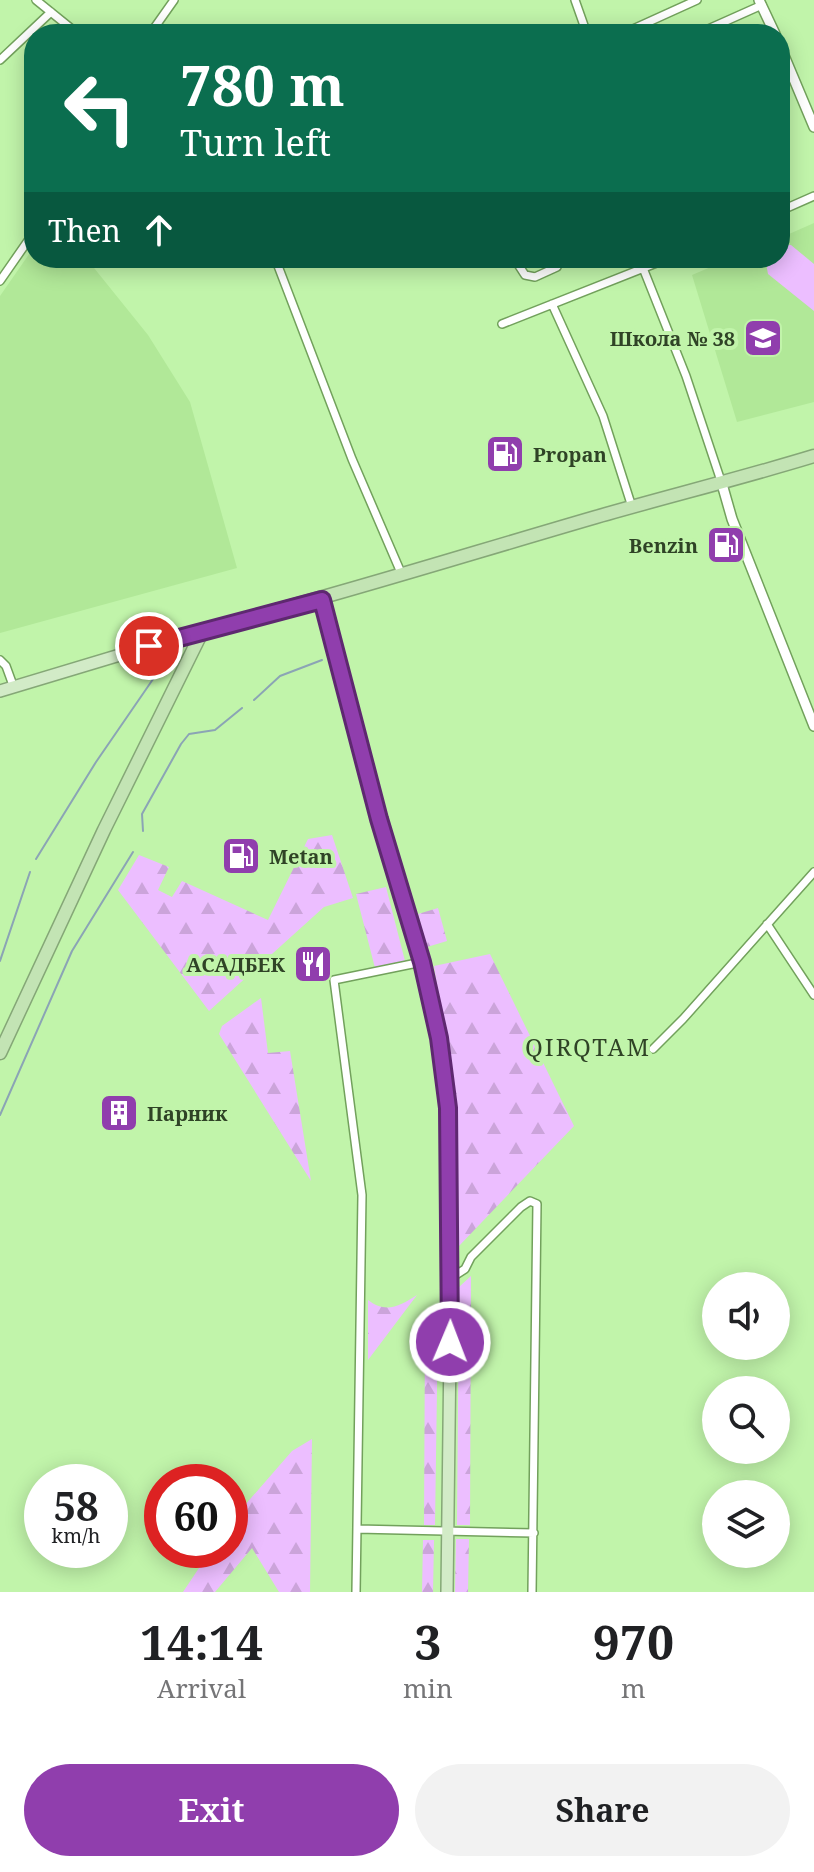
<!DOCTYPE html>
<meta charset="utf-8">
<style>
:root{--surface:#fff;--page:#f2f2f2;--text:#202124;--muted:#757577;--accent:#903ead}
body{margin:0;font-family:"Noto Serif",serif;background:var(--page);color:var(--text);height:100vh;display:flex;flex-direction:column;font-size:30px;white-space:nowrap}
*{box-sizing:border-box;margin:0}
p{font-size:26px;color:var(--muted)}
.icon{flex:none;width:44px;height:44px;fill:none;stroke:currentColor;stroke-width:2;stroke-linecap:round;stroke-linejoin:round}
.map{position:relative;height:1592px;overflow:hidden}
.side{display:flex;flex-direction:column;background:var(--surface);flex:1}
.side>*{flex:none}
.hud{position:absolute;left:24px;top:24px;width:766px;height:244px;border-radius:32px;box-shadow:0 4px 20px #0003;background:#0b6e4f;color:#fff;overflow:hidden}
.tools{position:absolute;left:702px;top:1272px;display:grid;gap:16px}
.tools a{display:grid;place-items:center;width:88px;height:88px;border-radius:50%;background:var(--surface);box-shadow:0 4px 20px #0003;font-size:40px}
.speed{position:absolute;left:24px;top:1464px;display:flex;gap:16px;font-size:40px;font-weight:700;text-align:center}
.speed>*{display:grid;place-content:center;width:104px;height:104px;border-radius:50%;background:var(--surface);box-shadow:0 4px 20px #0003;line-height:1}
.speed small{font-size:20px;font-weight:400}
.speed .limit{border:12px solid #d22;background:#fff;color:#111}
.pin{position:absolute;display:grid;place-items:center;width:68px;height:68px;color:#fff;margin:-34px;border:4px solid #fff;border-radius:50%;box-shadow:0 2px 8px #0007}
.me{position:absolute;width:88px;margin:-44px;rotate:1deg;stroke-linejoin:round;filter:drop-shadow(0 0 6px #0008)}
.turn{display:flex;align-items:center;gap:28px;height:168px;padding:0 24px;font-size:36px}
.turn .icon{width:104px;height:104px;stroke-width:2.5}
.turn b{display:block;font-size:56px;line-height:68px}
.then{display:flex;align-items:center;height:76px;padding:0 24px;background:#0003;gap:16px;font-size:30px}
.eta{display:flex;justify-content:space-evenly;align-items:center;height:136px;text-align:center}
.eta b{font-size:48px;font-weight:700;line-height:56px}
.cta{display:flex;gap:16px;margin-top:auto;padding:16px 24px}
.cta a{flex:1;height:92px;border-radius:48px;background:var(--accent);color:#fff;font-size:32px;font-weight:700;line-height:92px;text-align:center}
.cta a+a{background:var(--page);color:var(--text)}
.map>svg:first-child{display:block}
.built{fill:#b1e898}
.forest{fill:url(#forest-firs)}
.pitch{fill:#ecbeff}
.lines{fill:none;stroke-linecap:round;stroke-linejoin:round}
.stream{stroke:#8ba4b5;stroke-width:2}
.minor-casing{stroke:#72a15c;stroke-width:10}
.tertiary-casing{stroke:#72a15c;stroke-width:12}
.primary-casing{stroke:#85a777;stroke-width:14}
.trunk-casing{stroke:#85a777;stroke-width:15}
.minor{stroke:#fff;stroke-width:7}
.tertiary{stroke:#fff;stroke-width:9}
.primary{stroke:#d2ebc7;stroke-width:11}
.trunk{stroke:#c3e4b4;stroke-width:12}
.route-casing{stroke:#5e2870;stroke-width:20}
.route{stroke:#903ead;stroke-width:14}
.labels{text-anchor:middle;dominant-baseline:central;stroke-width:8;stroke-linejoin:round;paint-order:stroke}
.poi-label{font-size:20px;font-weight:bold;fill:#2f4326;stroke:#c1f4aa;text-anchor:end}
.quarter-label{font-size:24px;letter-spacing:2px;fill:#2f4326;stroke:#c1f4aa}
</style>
<div class="map">
<svg width="814" height="1592" viewBox="0 0 814 1592">
<defs>
<pattern id="forest-firs" width="22" height="20" patternUnits="userSpaceOnUse" patternTransform="scale(2)"><rect width="22" height="20" fill="#ecbeff"/><path d="M5 1l3.5 6h-7zM16 11l3.5 6h-7z" fill="#cba4da"/></pattern>
</defs>
<rect width="100%" height="100%" fill="#c1f4aa"/>
<!-- built -->
<path class="built" d="M814,223V402L737,422L692,275L732,258H780V238Z
M34,247V258H86L148,335L190,402L237,568L0,633V296Z"/>
<!-- forest -->
<path class="forest" d="M332,835L353,898L324,907L209,1011L118,890L139,855L169,867L158,890L172,897L182,881L268,920L308,839Z
M386,887L405,961L375,968L356,894Z
M438,908L447,941L427,947L418,914Z
M490,954L574,1126L458,1247L456,1109L434,966Z
M261,998L268,1053L290,1051L311,1181L219,1034L222,1026Z
M471,1276L470,1525H457L459,1287Z
M417,1295L368,1360V1300C386,1314 400,1306 417,1295Z
M438,1320L435,1525H424L425,1329Z
M312,1439L310,1592H279L252,1548L215,1592H183L211,1550H230V1524L238,1513L292,1451Z
M456,1539H469L468,1592H455Z
M423,1540H434L433,1592H422Z"/>
<!-- pitch -->
<path class="pitch" d="M780,244L791,245L814,264V311L768,274L765,258H780Z"/>
<g class="lines">
<!-- stream -->
<path class="stream" d="M254,700L280,676L322,660
M143,831L142,814L181,744L189,734L215,730L242,708
M36,859L96,762L160,669
M0,961L30,872
M0,1115L72,951L133,852"/>
<!-- minor casing -->
<g class="minor-casing">
<path id="minor" d="M36,0L78,34
M575,0L587,34
M150,34L174,0
M622,34L697,0
M697,34L762,5
M761,34L773,29
M0,60L51,12
M780,211L814,196
M275,258L352,459L402,575
M514,258L525,275L535,277L557,267
M642,258L643,268L686,376L722,484
M0,281L34,232
M552,304L603,416L632,507
M502,324L669,258
M0,660L6,666L14,688
M767,924L814,995
M653,1049L683,1019L814,872
M451,1278L465,1269L471,1257L521,1207L530,1201L537,1204L532,1592
M357,1529L534,1533
M356,1592L362,1195L334,980L422,962"/>
</g>
<!-- tertiary casing -->
<g class="tertiary-casing">
<path id="tertiary" d="M759,0L775,34
M780,46L814,127
M722,484L732,519L814,726"/>
</g>
<!-- primary casing -->
<g class="primary-casing">
<path id="primary" d="M322,600L379,819L422,962L439,1038L448,1108L451,1267L447,1592
M0,691L203,630"/>
</g>
<!-- trunk casing -->
<g class="trunk-casing">
<path id="trunk" d="M0,1053L104,830L203,630C335,596 465,555 596,517C669,496 742,478 814,456"/>
</g>
<!-- minor -->
<use href="#minor" class="minor"/>
<!-- tertiary -->
<use href="#tertiary" class="tertiary"/>
<!-- primary -->
<use href="#primary" class="primary"/>
<!-- trunk -->
<use href="#trunk" class="trunk"/>
</g>
<g class="lines">
<!-- route casing -->
<g class="route-casing">
<path id="route" d="M149,646L322,600L379,819L422,962L439,1038L448,1108L450,1342"/>
</g>
<!-- route -->
<use href="#route" class="route"/>
</g>
<!-- icons -->
<defs>
<g id="school-square" transform="scale(2)"><rect x="-9" y="-9" width="18" height="18" rx="4" fill="#903ead" stroke="#c1f4aa"/><path d="M0-5L7-2L0 1L-7-2ZM-4 1L0 2.5L4 1V4Q0 6-4 4Z" fill="#fff"/></g>
<g id="fuel-square" transform="scale(2)"><rect x="-9" y="-9" width="18" height="18" rx="4" fill="#903ead" stroke="#c1f4aa"/><path d="M-5.5-6h7V0h2V4h1.3V-2.5L3-4.5l.8-.8L6-3V5H2.5V1h-1V6h-7ZM-4.2-4.7v3.2H.2V-4.7Z" fill="#fff"/></g>
<g id="restaurant-square" transform="scale(2)"><rect x="-9" y="-9" width="18" height="18" rx="4" fill="#903ead" stroke="#c1f4aa"/><path d="M-5-6h1v4h1v-4h1v4h1v-4h1v5L-1.5 .5V6h-2V.5L-5-1ZM5-6V6H3V1.5H1.5Q1.5-4 5-6Z" fill="#fff"/></g>
<g id="building-square" transform="scale(2)"><rect x="-9" y="-9" width="18" height="18" rx="4" fill="#903ead" stroke="#c1f4aa"/><path d="M-4-6H4V6H1V3H-1V6H-4ZM-2.5-4.3h1.7v1.8h-1.7ZM.8-4.3h1.7v1.8H.8ZM-2.5-1h1.7V.8h-1.7ZM.8-1h1.7V.8H.8Z" fill="#fff"/></g>
</defs>
<g fill-rule="evenodd">
<use href="#school-square" x="763" y="338"/>
<use href="#fuel-square" x="505" y="454"/>
<use href="#fuel-square" x="726" y="545"/>
<use href="#fuel-square" x="241" y="856"/>
<use href="#restaurant-square" x="313" y="964"/>
<use href="#building-square" x="119" y="1113"/>
</g>
<g class="labels">
<!-- poi labels -->
<g class="poi-label">
<text x="735" y="338">Школа № 38</text>
<text x="533" y="454" text-anchor="start">Propan</text>
<text x="698" y="545">Benzin</text>
<text x="269" y="856" text-anchor="start">Metan</text>
<text x="285" y="964">АСАДБЕК</text>
<text x="147" y="1113" text-anchor="start">Парник</text>
</g>
<!-- quarter labels -->
<g class="quarter-label">
<text x="588" y="1046">QIRQTAM</text>
</g>
</g>
</svg>
<div class="tools">
<a><svg class="icon" aria-label="sound" viewBox="0 0 24 24"><path d="M4 9h4l5-4v14l-5-4H4zM17 9q2 3 0 6"/></svg></a>
<a><svg class="icon" aria-label="search" viewBox="0 0 24 24"><circle cx="10" cy="10" r="6"/><path d="M15 15l6 6"/></svg></a>
<a><svg class="icon" aria-label="layers" viewBox="0 0 24 24"><path d="M12 4l9 5-9 5-9-5zM3 14l9 5 9-5"/></svg></a>
</div>
<div class="speed"><div>58<small>km/h</small></div><div class="limit">60</div></div>
<div class="pin" style="left:149px;top:646px;background:#d93025"><svg class="icon" aria-label="arrive" viewBox="0 0 24 24"><path d="M6 21V4h12l-3 4 3 4H6"/></svg></div>
<svg class="me" style="left:450px;top:1342px" viewBox="-20 -20 40 40"><circle r="17" fill="#903ead" stroke="#fff" stroke-width="3"/><path d="M0-11L8 9 0 5-8 9z" fill="#fff"/></svg>
<div class="hud">
<div class="turn"><svg class="icon" aria-label="left" viewBox="0 0 24 24"><path d="M17 20v-9H6M10 6l-5 5 5 5"/></svg><div><b>780 m</b>Turn left</div></div>
<div class="then">Then<svg class="icon" aria-label="ahead" viewBox="0 0 24 24"><path d="M12 20V5M6 11l6-6 6 6"/></svg></div>
</div>
</div>
<section class="side">
<div class="eta">
<div><b>14:14</b><p>Arrival</p></div>
<div><b>3</b><p>min</p></div>
<div><b>970</b><p>m</p></div>
</div>
<div class="cta"><a>Exit</a><a>Share</a></div>
</section>
